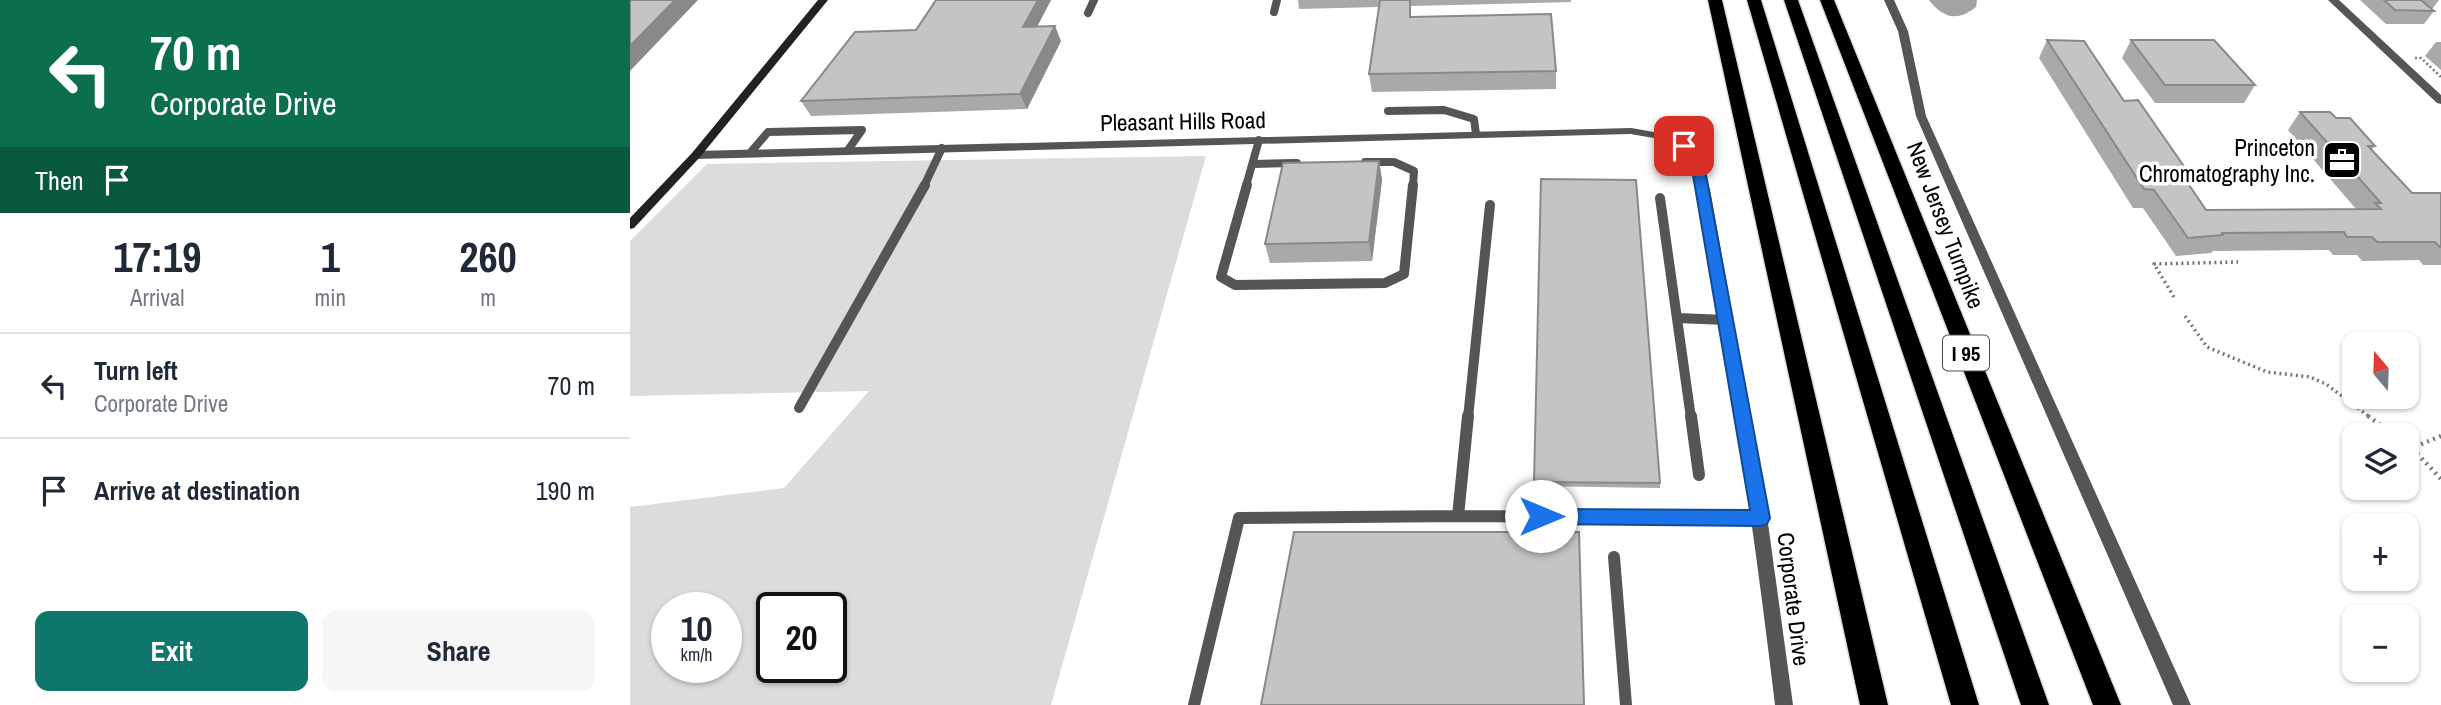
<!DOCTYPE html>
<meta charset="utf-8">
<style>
:root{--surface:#fff;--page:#f6f6f7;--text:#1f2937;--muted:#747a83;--line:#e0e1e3;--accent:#0f766e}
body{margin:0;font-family:"Archivo Narrow",sans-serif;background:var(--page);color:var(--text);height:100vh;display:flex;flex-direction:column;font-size:26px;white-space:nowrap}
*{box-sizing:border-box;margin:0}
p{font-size:23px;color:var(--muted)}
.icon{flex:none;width:38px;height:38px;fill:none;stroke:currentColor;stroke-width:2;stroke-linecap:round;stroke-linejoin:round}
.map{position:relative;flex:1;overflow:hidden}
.sheet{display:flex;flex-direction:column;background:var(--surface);width:630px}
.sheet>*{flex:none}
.banner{background:#0b6e4f;color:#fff;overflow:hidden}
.needle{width:46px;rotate:341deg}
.tools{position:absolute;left:1712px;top:332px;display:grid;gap:14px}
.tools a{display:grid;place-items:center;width:77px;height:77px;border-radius:14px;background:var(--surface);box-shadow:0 2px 5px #0004;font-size:35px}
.speed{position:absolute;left:21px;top:592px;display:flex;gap:14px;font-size:35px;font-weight:700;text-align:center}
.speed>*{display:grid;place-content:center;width:91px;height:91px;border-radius:50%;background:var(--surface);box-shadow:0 2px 5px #0004;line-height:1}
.speed small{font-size:18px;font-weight:400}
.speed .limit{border:4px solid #111;border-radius:10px;background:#fff;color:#111}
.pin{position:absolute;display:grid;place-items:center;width:60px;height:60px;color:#fff;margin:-30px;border-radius:14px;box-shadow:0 4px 10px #0006}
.me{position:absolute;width:77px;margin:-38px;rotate:90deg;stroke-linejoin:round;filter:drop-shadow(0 0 5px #0008)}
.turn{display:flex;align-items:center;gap:24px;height:147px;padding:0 35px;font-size:32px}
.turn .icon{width:91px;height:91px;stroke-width:2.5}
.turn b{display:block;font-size:49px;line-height:60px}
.then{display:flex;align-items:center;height:66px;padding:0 35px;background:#0003;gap:14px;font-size:26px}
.eta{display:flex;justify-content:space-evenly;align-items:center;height:119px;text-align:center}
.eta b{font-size:42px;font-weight:700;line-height:49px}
.action{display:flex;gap:14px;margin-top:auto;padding:14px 35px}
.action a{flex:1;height:80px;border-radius:14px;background:var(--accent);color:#fff;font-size:28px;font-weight:700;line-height:80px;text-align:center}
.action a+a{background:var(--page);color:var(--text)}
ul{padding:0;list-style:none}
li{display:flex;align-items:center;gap:21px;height:105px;padding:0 35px;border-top:2px solid var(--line)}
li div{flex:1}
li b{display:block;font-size:26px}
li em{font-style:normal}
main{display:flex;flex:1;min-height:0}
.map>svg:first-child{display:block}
.green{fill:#dcdcdc;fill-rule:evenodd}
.water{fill:#a3a3a3}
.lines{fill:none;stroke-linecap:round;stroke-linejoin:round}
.motorway-casing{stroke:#dbdbdb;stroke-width:3}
.path-far2{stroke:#777;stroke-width:2.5;stroke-dasharray:2 2.5;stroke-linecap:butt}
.path-far1{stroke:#777;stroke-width:3.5;stroke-dasharray:2 3.5;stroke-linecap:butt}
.path{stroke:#777;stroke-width:4.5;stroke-dasharray:2 4.5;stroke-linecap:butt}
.service-far2{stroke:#555;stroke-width:8}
.service-far1{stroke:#555;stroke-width:10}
.service{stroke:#555;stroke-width:12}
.minor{fill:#555;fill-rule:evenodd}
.secondary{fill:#222;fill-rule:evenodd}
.motorway{fill:#000;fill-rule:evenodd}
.wall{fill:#a9a9a9}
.shaded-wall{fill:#898989}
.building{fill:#c4c4c4;stroke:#898989;stroke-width:2}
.route{fill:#1a73e8;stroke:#114b97;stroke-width:2}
.labels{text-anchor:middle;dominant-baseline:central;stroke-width:7;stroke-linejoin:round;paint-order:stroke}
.shield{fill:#fff;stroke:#4c4c4c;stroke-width:2}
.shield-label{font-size:21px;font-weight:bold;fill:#000}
.street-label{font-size:23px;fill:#000;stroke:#fff}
.poi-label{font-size:23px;fill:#000;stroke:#fff;text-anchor:end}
</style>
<main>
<section class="sheet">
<div class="banner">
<div class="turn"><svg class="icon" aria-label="left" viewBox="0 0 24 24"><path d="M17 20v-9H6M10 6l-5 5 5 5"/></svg><div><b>70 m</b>Corporate Drive</div></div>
<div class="then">Then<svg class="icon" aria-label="arrive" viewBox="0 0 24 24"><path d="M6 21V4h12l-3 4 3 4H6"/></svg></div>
</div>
<div class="eta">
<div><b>17:19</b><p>Arrival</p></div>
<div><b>1</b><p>min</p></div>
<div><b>260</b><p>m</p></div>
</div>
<ul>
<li><svg class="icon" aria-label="left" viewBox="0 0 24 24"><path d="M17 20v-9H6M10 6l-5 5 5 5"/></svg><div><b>Turn left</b><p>Corporate Drive</p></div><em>70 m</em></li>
<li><svg class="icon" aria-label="arrive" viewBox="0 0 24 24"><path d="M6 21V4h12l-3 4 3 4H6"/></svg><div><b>Arrive at destination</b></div><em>190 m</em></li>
</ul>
<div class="action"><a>Exit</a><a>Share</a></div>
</section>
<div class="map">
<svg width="1811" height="705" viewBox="0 0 1811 705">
<rect width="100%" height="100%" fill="#fff"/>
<!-- green -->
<path class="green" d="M576,156L421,705H0V507L154,488L239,391L0,396V241L77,164ZM37,607H96V667H37ZM142,607H201V667H142Z"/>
<!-- water -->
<path class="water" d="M1299,0H1347L1346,7C1327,22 1313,18 1299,0Z"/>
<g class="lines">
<!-- motorway casing -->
<g class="motorway-casing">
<path id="motorway" d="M1078,0H1092L1258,705H1230Z
M1117,0H1131L1349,705H1321Z
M1154,0H1168L1419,705H1391Z
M1190,0H1204L1491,705H1463Z"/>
</g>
<!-- path-far2 -->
<path class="path-far2" d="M1785,58H1791L1811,77"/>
<!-- path-far1 -->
<path class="path-far1" d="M1544,297L1524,264L1608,262
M1555,316L1577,347L1637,372L1680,377L1696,384L1741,418"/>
<!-- path -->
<path class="path" d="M1738,416L1765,436
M1811,436L1782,448L1811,479
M1776,444L1782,448"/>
<!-- service-far2 -->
<path class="service-far2" d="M644,12L647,0
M458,13L464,0
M758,111L814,110L844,119L846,134
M120,153L138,132L232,130L218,150
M735,162H764L784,171L783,186
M623,164L667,163
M294,186L312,148
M616,186L629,140"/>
<!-- service-far1 -->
<path class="service-far1" d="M617,185L591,277L605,285L755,283L774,274L783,185
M1030,198L1061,418
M1047,318L1097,320
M169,408L295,185
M838,418L860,205"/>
<!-- service -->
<path class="service" d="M838,416L828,516L1131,518
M1061,416L1069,475
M984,557L996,705
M564,705L609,518L828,516"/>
<!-- minor -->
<path class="minor" d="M1254,0H1264L1278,31L1296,116L1561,705H1543L1286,116L1268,31Z
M1698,0H1709L1811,95V104L1807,103Z
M1001,128C1051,137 1064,137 1080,189L1133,487L1163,705H1145C1128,562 1108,420 1083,278C1076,241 1076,185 1054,154C1043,138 1019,138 1001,134L66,159L60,155L66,151Z"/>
<!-- secondary -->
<path class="secondary" d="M188,0H198L70,157L4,228L0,229V218L62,153Z"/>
<!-- motorway -->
<use href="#motorway" class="motorway"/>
</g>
<!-- wall -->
<path class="wall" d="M306,0H421L407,27L431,41L397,109L181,116L171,101L286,30Z
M668,0H941V2L781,6V17L926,71V89L742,92L739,74L749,7L669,9Z
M1730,0H1809L1803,8H1801L1804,11L1794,24H1756Z
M1417,40L1494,101L1557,181L1576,210L1726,209L1658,130L1670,112L1706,118L1745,146L1741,150L1782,193H1811V265H1793L1789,260L1732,261L1727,255H1703L1699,250L1583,251L1581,253L1546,256L1513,208H1503L1409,58Z
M1501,40L1625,85L1614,103H1525L1492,58Z
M1806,42H1811V70L1795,56Z
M749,161L752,180L742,261L640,263L635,244Z
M911,179L1030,483V488L904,486Z"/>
<!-- shaded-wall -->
<path class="shaded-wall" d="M45,0H68L0,71V46Z
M408,0H421L399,42L393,27Z
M425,26L431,41L397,109L390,94Z
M749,161L752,180L742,261L739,242Z"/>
<!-- building -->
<path class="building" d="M0,0H45L0,46Z
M306,0H408L393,27L425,26L390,94L171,101L225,32L286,30Z
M750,0H780V17L921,14L926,71L739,74Z
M1754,0H1791L1804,11L1765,10Z
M1417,40L1454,41L1494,101L1508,100L1560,175L1553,176L1576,210L1751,209L1745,203H1751L1670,112H1700L1706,118H1720L1745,146H1738L1782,193H1811V247H1810L1805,242H1747L1742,237H1717L1714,232L1592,233L1593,235L1558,238L1524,190L1514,189Z
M1501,40H1584L1625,85H1535Z
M749,161L739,242L635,244L653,163Z
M911,179L1006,180L1030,483L904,482Z
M664,532H949L954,705H631Z"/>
<!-- route -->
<path class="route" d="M1054,142L1061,146L1076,175L1140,518L1137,524L1131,526L911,524L904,522L902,516L904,511L911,509L1120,510L1063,175L1048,146Z"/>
<!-- icons -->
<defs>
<g id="office-square" transform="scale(2.0125)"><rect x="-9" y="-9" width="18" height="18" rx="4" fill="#000" stroke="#fff"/><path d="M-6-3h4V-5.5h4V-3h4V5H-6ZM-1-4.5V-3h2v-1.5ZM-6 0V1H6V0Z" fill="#fff"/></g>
</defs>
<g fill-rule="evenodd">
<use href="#office-square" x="1712" y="160"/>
</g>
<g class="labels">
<!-- shield labels -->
<rect class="shield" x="1313" y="335.5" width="46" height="35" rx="5"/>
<g class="shield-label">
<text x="1336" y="353">I 95</text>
</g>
<!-- street labels -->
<g class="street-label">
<text transform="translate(553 121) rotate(-1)">Pleasant Hills Road</text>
<text transform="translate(1316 225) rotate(69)">New Jersey Turnpike</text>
<text transform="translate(1164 599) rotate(83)">Corporate Drive</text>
</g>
<!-- poi labels -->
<g class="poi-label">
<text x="1685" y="147">Princeton<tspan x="1685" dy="26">Chromatography Inc.</tspan></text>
</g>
</g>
</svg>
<div class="tools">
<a><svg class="needle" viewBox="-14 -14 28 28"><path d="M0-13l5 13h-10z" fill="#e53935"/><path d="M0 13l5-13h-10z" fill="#747a83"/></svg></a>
<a><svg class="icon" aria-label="layers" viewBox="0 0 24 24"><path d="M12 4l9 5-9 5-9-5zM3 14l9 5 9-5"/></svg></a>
<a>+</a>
<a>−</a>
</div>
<div class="speed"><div>10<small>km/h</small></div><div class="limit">20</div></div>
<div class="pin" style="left:1054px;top:146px;background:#d93025"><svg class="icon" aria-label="arrive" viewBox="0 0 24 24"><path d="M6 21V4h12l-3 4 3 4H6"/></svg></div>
<svg class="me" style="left:911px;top:516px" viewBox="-20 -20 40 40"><circle r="19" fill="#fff"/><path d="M0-13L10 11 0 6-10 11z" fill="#1a73e8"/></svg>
</div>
</main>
